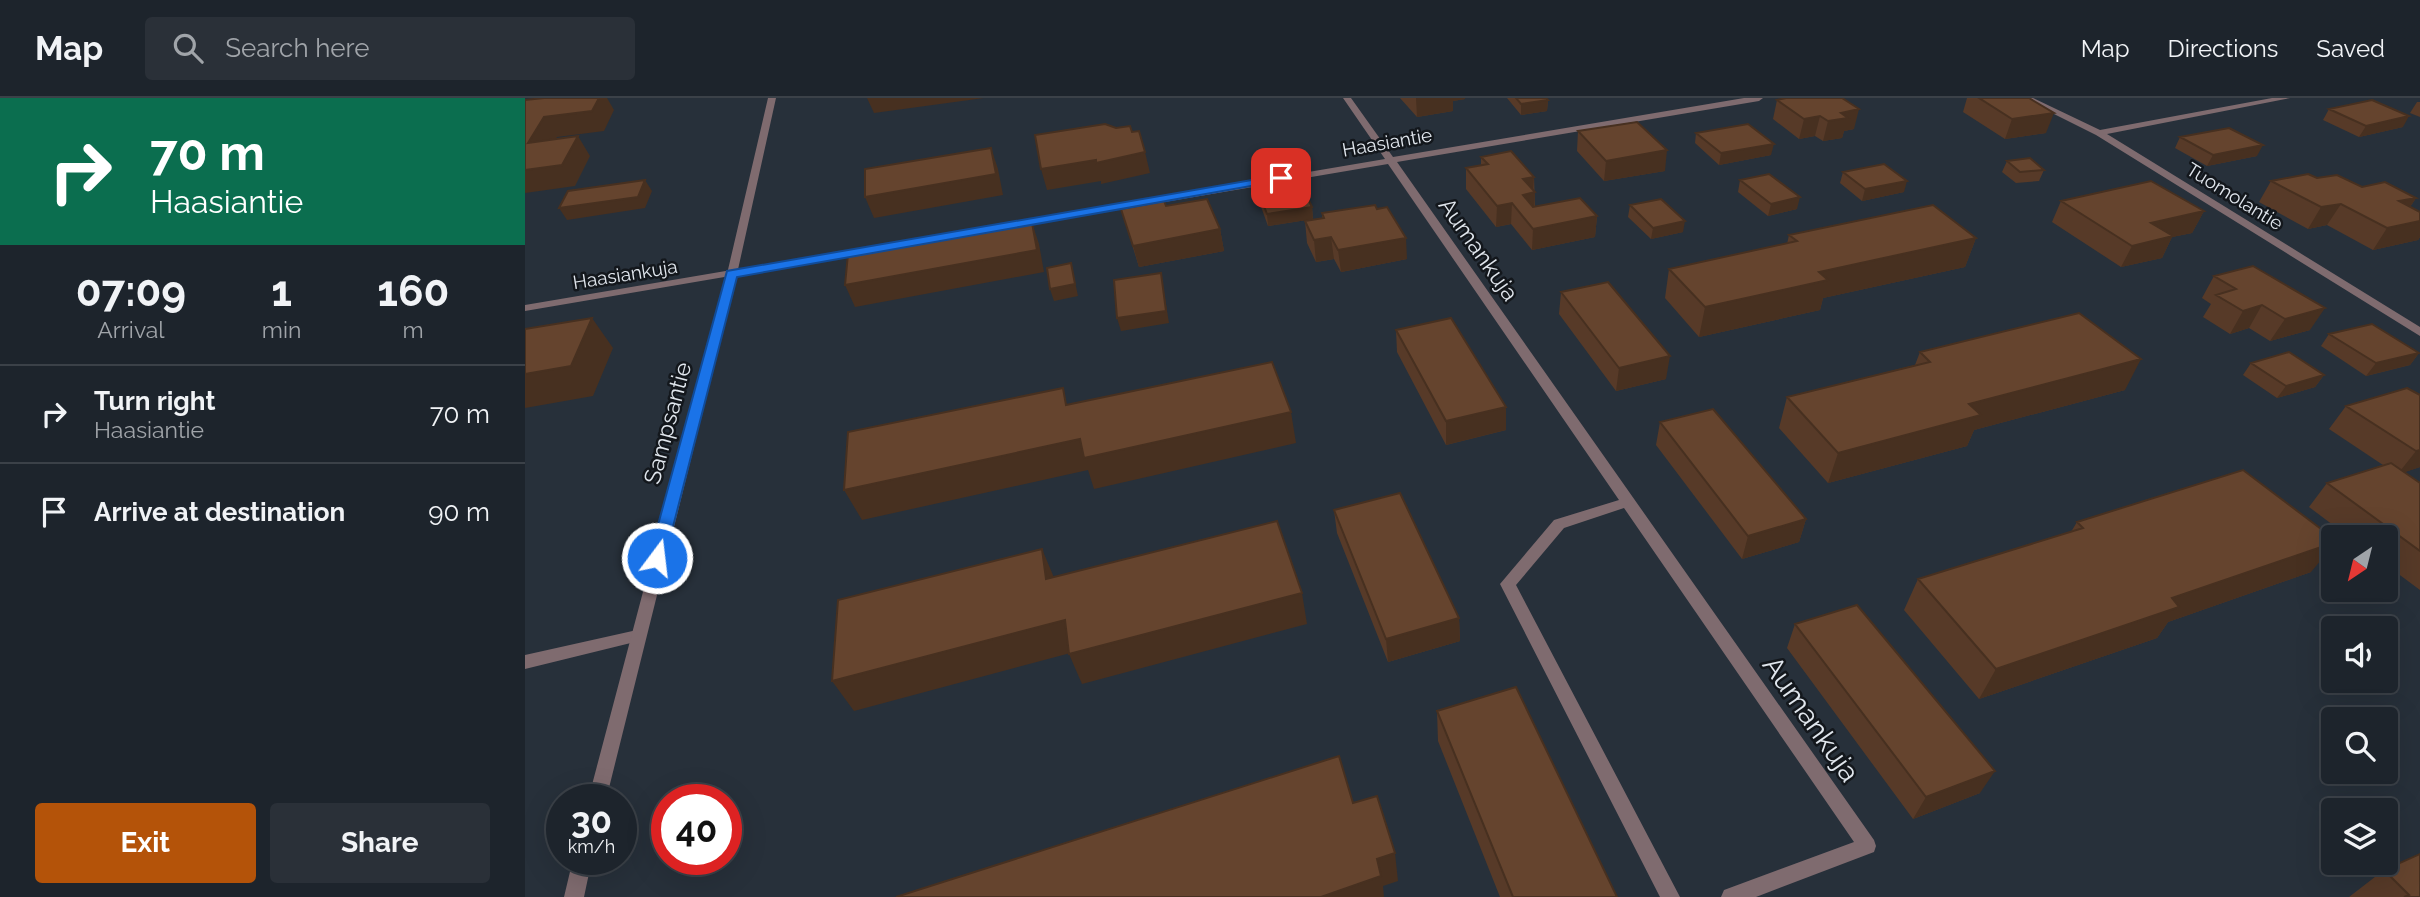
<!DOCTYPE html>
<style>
:root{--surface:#1d242c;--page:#2a3038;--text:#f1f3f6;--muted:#a0a4a9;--line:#3b4148;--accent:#b45309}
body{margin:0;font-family:Raleway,sans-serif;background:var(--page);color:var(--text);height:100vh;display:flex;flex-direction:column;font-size:26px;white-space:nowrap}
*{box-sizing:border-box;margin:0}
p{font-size:23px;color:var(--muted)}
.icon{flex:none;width:38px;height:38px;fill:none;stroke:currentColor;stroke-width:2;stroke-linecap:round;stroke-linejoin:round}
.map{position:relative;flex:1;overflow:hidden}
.side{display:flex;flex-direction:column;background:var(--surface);width:525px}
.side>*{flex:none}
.top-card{background:#0b6e4f;color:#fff;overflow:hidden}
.needle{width:46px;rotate:215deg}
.tools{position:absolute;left:1796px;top:427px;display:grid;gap:14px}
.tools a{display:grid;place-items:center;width:77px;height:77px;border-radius:7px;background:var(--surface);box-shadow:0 7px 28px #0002,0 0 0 2px var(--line);font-size:35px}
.speed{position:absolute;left:21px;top:686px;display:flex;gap:14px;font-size:35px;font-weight:700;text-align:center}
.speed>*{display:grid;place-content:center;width:91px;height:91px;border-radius:50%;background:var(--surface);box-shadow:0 7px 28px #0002,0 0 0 2px var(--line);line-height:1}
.speed small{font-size:18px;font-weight:400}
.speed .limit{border:10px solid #d22;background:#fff;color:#111}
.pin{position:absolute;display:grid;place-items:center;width:60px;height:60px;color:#fff;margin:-30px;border-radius:14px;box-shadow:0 4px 10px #0006}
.me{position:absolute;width:77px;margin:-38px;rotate:15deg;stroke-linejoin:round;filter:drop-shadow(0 0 5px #0008)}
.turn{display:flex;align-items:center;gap:24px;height:147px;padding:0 35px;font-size:32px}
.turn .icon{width:91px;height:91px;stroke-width:2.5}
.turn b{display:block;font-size:49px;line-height:60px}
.eta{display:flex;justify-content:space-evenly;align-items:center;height:119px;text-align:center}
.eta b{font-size:42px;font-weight:700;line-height:49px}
.action{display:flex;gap:14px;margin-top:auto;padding:14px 35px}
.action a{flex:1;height:80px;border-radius:7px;background:var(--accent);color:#fff;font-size:28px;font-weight:700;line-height:80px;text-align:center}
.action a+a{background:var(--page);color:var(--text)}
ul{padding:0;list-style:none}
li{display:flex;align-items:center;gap:21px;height:98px;padding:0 35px;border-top:2px solid var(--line)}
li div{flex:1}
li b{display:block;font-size:26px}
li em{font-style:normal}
header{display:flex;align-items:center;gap:42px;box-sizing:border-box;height:98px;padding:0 35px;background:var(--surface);border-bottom:2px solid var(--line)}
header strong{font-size:33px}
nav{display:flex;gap:38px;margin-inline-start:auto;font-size:24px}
.search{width:490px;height:63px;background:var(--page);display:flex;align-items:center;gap:18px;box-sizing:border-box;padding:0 24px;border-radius:7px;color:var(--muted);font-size:26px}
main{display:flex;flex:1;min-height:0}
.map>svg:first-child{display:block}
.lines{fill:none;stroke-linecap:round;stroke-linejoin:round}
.minor{fill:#7f6b6f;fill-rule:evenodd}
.tertiary{fill:#7f6b6f;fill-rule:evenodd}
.wall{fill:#573a28}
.shaded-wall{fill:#473020}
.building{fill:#65442e;stroke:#473020;stroke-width:2}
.route{fill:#1a73e8;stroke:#114b97;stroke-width:2}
.labels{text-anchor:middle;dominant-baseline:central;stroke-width:5;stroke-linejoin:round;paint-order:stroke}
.far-street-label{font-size:19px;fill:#e0e6ed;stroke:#13171c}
.street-label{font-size:23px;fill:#e0e6ed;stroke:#13171c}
.near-street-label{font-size:28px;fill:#e0e6ed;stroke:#13171c}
</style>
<header>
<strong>Map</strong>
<div class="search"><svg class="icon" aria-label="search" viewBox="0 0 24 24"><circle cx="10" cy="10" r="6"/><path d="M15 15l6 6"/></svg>Search here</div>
<nav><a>Map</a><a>Directions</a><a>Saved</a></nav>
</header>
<main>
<section class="side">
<div class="top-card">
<div class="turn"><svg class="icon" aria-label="right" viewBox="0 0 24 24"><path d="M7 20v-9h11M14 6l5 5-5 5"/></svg><div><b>70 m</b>Haasiantie</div></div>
</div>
<div class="eta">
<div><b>07:09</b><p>Arrival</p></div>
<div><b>1</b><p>min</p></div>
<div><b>160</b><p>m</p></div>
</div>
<ul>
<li><svg class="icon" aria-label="right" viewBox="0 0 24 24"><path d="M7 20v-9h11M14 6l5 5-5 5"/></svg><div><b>Turn right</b><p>Haasiantie</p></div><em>70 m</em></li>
<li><svg class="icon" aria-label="arrive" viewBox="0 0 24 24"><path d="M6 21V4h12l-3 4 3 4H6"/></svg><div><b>Arrive at destination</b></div><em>90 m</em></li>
</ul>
<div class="action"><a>Exit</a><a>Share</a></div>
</section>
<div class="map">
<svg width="1895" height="799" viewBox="0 0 1895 799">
<rect width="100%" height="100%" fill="#27303a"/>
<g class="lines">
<!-- minor -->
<path class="minor" d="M818,0H826L868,59L1219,0H1238L1234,3L872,64L1349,742L1351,748L1349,754L1231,799H1196L1199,792L1329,744L1099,410L1039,430L991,487L1155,799H1135L975,486L1029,422L1094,402L863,66L0,213V207L860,61Z
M1497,0H1508L1575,32L1747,0H1765L1582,36L1895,229V238L1571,37Z
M112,532L118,534L120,538L118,542L0,571V557Z"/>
<!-- tertiary -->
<path class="tertiary" d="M243,0H251L212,176L81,702H63L202,176Z
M48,761H67L59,799H39Z"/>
</g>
<!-- wall -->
<path class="wall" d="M875,0H940V1L928,3V13L892,19Z
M982,0H1021L1023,2L1022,13L996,17Z
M1442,0H1504L1521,35L1480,41L1438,14Z
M1252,2L1329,31L1319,33L1317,40L1298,43L1290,38L1274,41L1248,21Z
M1892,4H1895V19L1885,15Z
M1804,11L1878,29L1834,39L1798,22Z
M1053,33L1140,73L1079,83L1052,53Z
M1171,35L1246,57L1194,67L1170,45Z
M1655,39L1732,58L1682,68L1650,50Z
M956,59L1009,79L1010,108L1072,118L1070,139L1007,152L986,126L971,129L941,91V70L956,68Z
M1482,63L1519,72L1514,83L1491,85L1477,74Z
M1318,74L1379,94L1337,103L1315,85Z
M1792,80L1891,100L1885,109L1895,114V139L1893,142L1848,152L1802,127L1783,131L1734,104L1746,83Z
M1215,82L1272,111L1243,118L1213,94Z
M734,95L787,109L788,121L743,128L735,106Z
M1536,103L1679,113L1667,135L1647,139L1637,160L1596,169L1527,124Z
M1105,107L1158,134L1126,141L1103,119Z
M641,108L695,131L699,153L614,169L596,111Z
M797,115L882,161L816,174L809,161L791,164L782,145L780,123L797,120Z
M1264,137L1451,140L1440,169L1298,200L1295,212L1174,239L1140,200L1144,171L1262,146Z
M1689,178L1785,232L1745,243L1724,230L1705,236L1678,219L1686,206L1677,200Z
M1036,194L1141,281L1091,293L1034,216Z
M871,232L981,332L921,347L872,254Z
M1804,236L1894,255L1885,267L1841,278L1796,248Z
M1395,254L1600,292L1449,332L1442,348L1303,385L1254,330L1262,299L1390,267Z
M1726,265L1799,277L1790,289L1752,300L1718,277Z
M1895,297V369L1879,374L1895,385V492L1860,466V439H1824L1784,409L1802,385L1858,367L1804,331L1821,308Z
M1135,324L1281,421L1274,444L1217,461L1131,347Z
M809,412L934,520L935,543L863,564L812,435Z
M1552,424L1786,474L1643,524L1632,540L1454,601L1379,512L1393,481L1546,434Z
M1270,526L1455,695L1388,721L1262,550Z
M912,613L1092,799H975L913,643Z
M1859,772L1895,799H1824Z"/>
<!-- shaded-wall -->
<path class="shaded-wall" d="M74,0H82L89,12L79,33L32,39L16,65L3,45L19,19Z
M342,0H459L349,15Z
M891,0H940V1L928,3V13L892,19Z
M1023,2L1022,13L996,17V6Z
M1334,11L1329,31L1319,33L1317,40L1298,43L1303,23L1316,15Z
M1529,15L1521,35L1480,41L1487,21Z
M1295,18L1290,38L1274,41L1279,21Z
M1884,18L1878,29L1834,39L1841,28Z
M53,38L65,58L50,88L0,95V72Z
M1249,46L1246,57L1194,67L1196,55Z
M1738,47L1732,58L1682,68L1688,57Z
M466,50L473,71L478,97L349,120L340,99Z
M1142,52L1140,73L1079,83L1081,63Z
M620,54L625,75L576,86V83L522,92L516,71Z
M1009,79L1008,95L1010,94L1009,116L997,118L998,81Z
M120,82L127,93L120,110L42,122L34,110Z
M1382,83L1379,94L1337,103L1340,91Z
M1275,99L1272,111L1243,118L1246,106Z
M1891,100L1877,121L1874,103Z
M987,105L986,126L971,129L972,108Z
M1816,106L1802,127L1783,131L1796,109Z
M787,109L788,121L743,128L742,116Z
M1679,113L1667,135L1647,139L1637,160L1596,169L1607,148L1626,125Z
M1072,118L1070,139L1007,152L1008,131Z
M1160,123L1158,134L1126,141L1128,130Z
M1895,123V139L1893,142L1848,152L1862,130Z
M507,125L514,146L519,174L330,209L320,187Z
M695,131L699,153L614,169L608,148Z
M806,139L809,161L791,164L789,142Z
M881,140L882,161L816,174L813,152Z
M1451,140L1440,169L1298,200L1295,212L1174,239L1180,209L1294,174Z
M546,165L553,198L529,203L525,191Z
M636,175L644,225L596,233L592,220Z
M1737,207L1724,230L1705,236L1718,213Z
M1800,210L1785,232L1745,243L1760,221Z
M67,220L88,250L68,298L0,310V276Z
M1894,255L1885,267L1841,278L1851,265Z
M1145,258L1141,281L1091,293L1094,270Z
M1616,261L1600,292L1449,332L1442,348L1303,385L1313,355L1444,306Z
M1799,277L1790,289L1752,300L1761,288Z
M981,309V332L921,347V323Z
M766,314L771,345L569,391L563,372L337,422L319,392L555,341Z
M1895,352V369L1872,377L1891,353Z
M1281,421L1274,444L1217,461L1223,438Z
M1808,445V448L1786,474L1643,524L1632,540L1454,601L1471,571L1647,500Z
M517,451L530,482L521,481Z
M777,495L782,526L557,586L544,556Z
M934,520L935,543L863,564L861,541Z
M540,522L553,553L329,613L307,583Z
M1470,673L1455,695L1388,721L1401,699Z
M870,755L873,783L858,788L859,799H796L852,761Z"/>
<!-- building -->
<path class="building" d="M19,0H74L67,13L19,19L3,45L53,38L37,67L0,72V2Z
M991,0H1021L1023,2L996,6Z
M1261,0H1317L1334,11L1316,15L1323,20L1303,23L1295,18L1279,21L1252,2Z
M1454,0H1504L1529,15L1487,21Z
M1847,2L1884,18L1841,28L1804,11Z
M1112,24L1142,52L1081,63L1053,33Z
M580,26L591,30L605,28L607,34L614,33L620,54L571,65V62L516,71L510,37Z
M1223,26L1249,46L1196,55L1171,35Z
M1704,30L1738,47L1688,57L1655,39Z
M466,50L471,76L340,99V71Z
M986,53L1009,79L998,81L1010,94L998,97L1008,109L1055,100L1072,118L1008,131L987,105L972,108L941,70L963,66L956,59Z
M1505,60L1519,72L1495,74L1482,63Z
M1359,66L1382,83L1340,91L1318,74Z
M1244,76L1275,99L1246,106L1215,82Z
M1783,76L1792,80L1812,77L1837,89L1860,84L1891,100L1874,103L1895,114V123L1862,130L1816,106L1796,109L1746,83Z
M120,82L113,99L34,110L43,93Z
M1626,83L1679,113L1626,125L1648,138L1607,148L1536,103Z
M777,88L787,109L742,116L734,95Z
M682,101L695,131L608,148L596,111L639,103L641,108Z
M1136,101L1160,123L1128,130L1105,107Z
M850,107L852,111L862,109L881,140L813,152L806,139L789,142L780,123L799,120L797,115Z
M1408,107L1451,140L1294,174L1303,182L1180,209L1144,171L1272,143L1264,137Z
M507,125L512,152L320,187L323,156Z
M546,165L550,186L525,191L522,170Z
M1728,168L1800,210L1760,221L1737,207L1718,213L1691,197L1711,191L1689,178Z
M636,175L641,213L592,220L589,182Z
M1083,184L1145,258L1094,270L1036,194Z
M1554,215L1616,261L1444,306L1456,317L1313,355L1262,299L1405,264L1395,254Z
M67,220L46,268L0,276V231Z
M926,220L981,309L921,323L871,232Z
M1847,226L1894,255L1851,265L1804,236Z
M1764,254L1799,277L1761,288L1726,265Z
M747,264L766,314L559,360L555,341L319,392L323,334L538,290L541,307Z
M1882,290L1895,297V352L1891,353L1821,308Z
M1188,311L1281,421L1223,438L1135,324Z
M1866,365L1895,385V453L1802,385Z
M1718,372L1808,440V445L1647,500L1654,509L1471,571L1393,481L1558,430L1552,424Z
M875,395L934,520L861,541L809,412Z
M752,423L777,495L544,556L540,522L307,583L313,502L517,451L521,481Z
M1332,507L1470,673L1401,699L1270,526Z
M991,589L1092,799H988L912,613Z
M814,658L828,705L852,698L870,755L852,761L856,778L796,799H371Z
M1895,756V799H1879L1884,797L1859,772Z"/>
<!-- route -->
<path class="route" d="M756,77H760V82L212,179L140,460L138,464H126L124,460L202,173Z"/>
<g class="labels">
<!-- far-street labels -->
<g class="far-street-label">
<text transform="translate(862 44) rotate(-10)">Haasiantie</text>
<text transform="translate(1710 98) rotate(32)">Tuomolantie</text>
<text transform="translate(100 176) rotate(-9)">Haasiankuja</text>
</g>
<!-- street labels -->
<g class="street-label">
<text transform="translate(954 151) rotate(55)">Aumankuja</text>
<text transform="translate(142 325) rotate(-75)">Sampsantie</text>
</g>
<!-- near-street labels -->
<g class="near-street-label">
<text transform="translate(1286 621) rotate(55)">Aumankuja</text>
</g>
</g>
</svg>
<div class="tools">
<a><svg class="needle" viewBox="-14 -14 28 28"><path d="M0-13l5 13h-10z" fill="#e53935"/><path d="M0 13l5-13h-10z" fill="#a0a4a9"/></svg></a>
<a><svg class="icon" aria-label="sound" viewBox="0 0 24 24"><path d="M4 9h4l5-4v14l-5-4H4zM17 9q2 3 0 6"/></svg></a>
<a><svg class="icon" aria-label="search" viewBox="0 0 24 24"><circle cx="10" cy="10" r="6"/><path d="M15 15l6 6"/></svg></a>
<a><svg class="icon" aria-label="layers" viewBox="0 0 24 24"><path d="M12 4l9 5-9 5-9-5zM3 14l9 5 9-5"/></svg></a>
</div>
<div class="speed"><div>30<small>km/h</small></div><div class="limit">40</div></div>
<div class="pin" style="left:756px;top:80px;background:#d93025"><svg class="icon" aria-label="arrive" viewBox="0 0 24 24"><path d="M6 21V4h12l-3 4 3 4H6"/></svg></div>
<svg class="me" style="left:132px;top:460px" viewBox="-20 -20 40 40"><circle r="17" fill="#1a73e8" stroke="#fff" stroke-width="3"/><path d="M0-11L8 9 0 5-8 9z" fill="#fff"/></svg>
</div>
</main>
